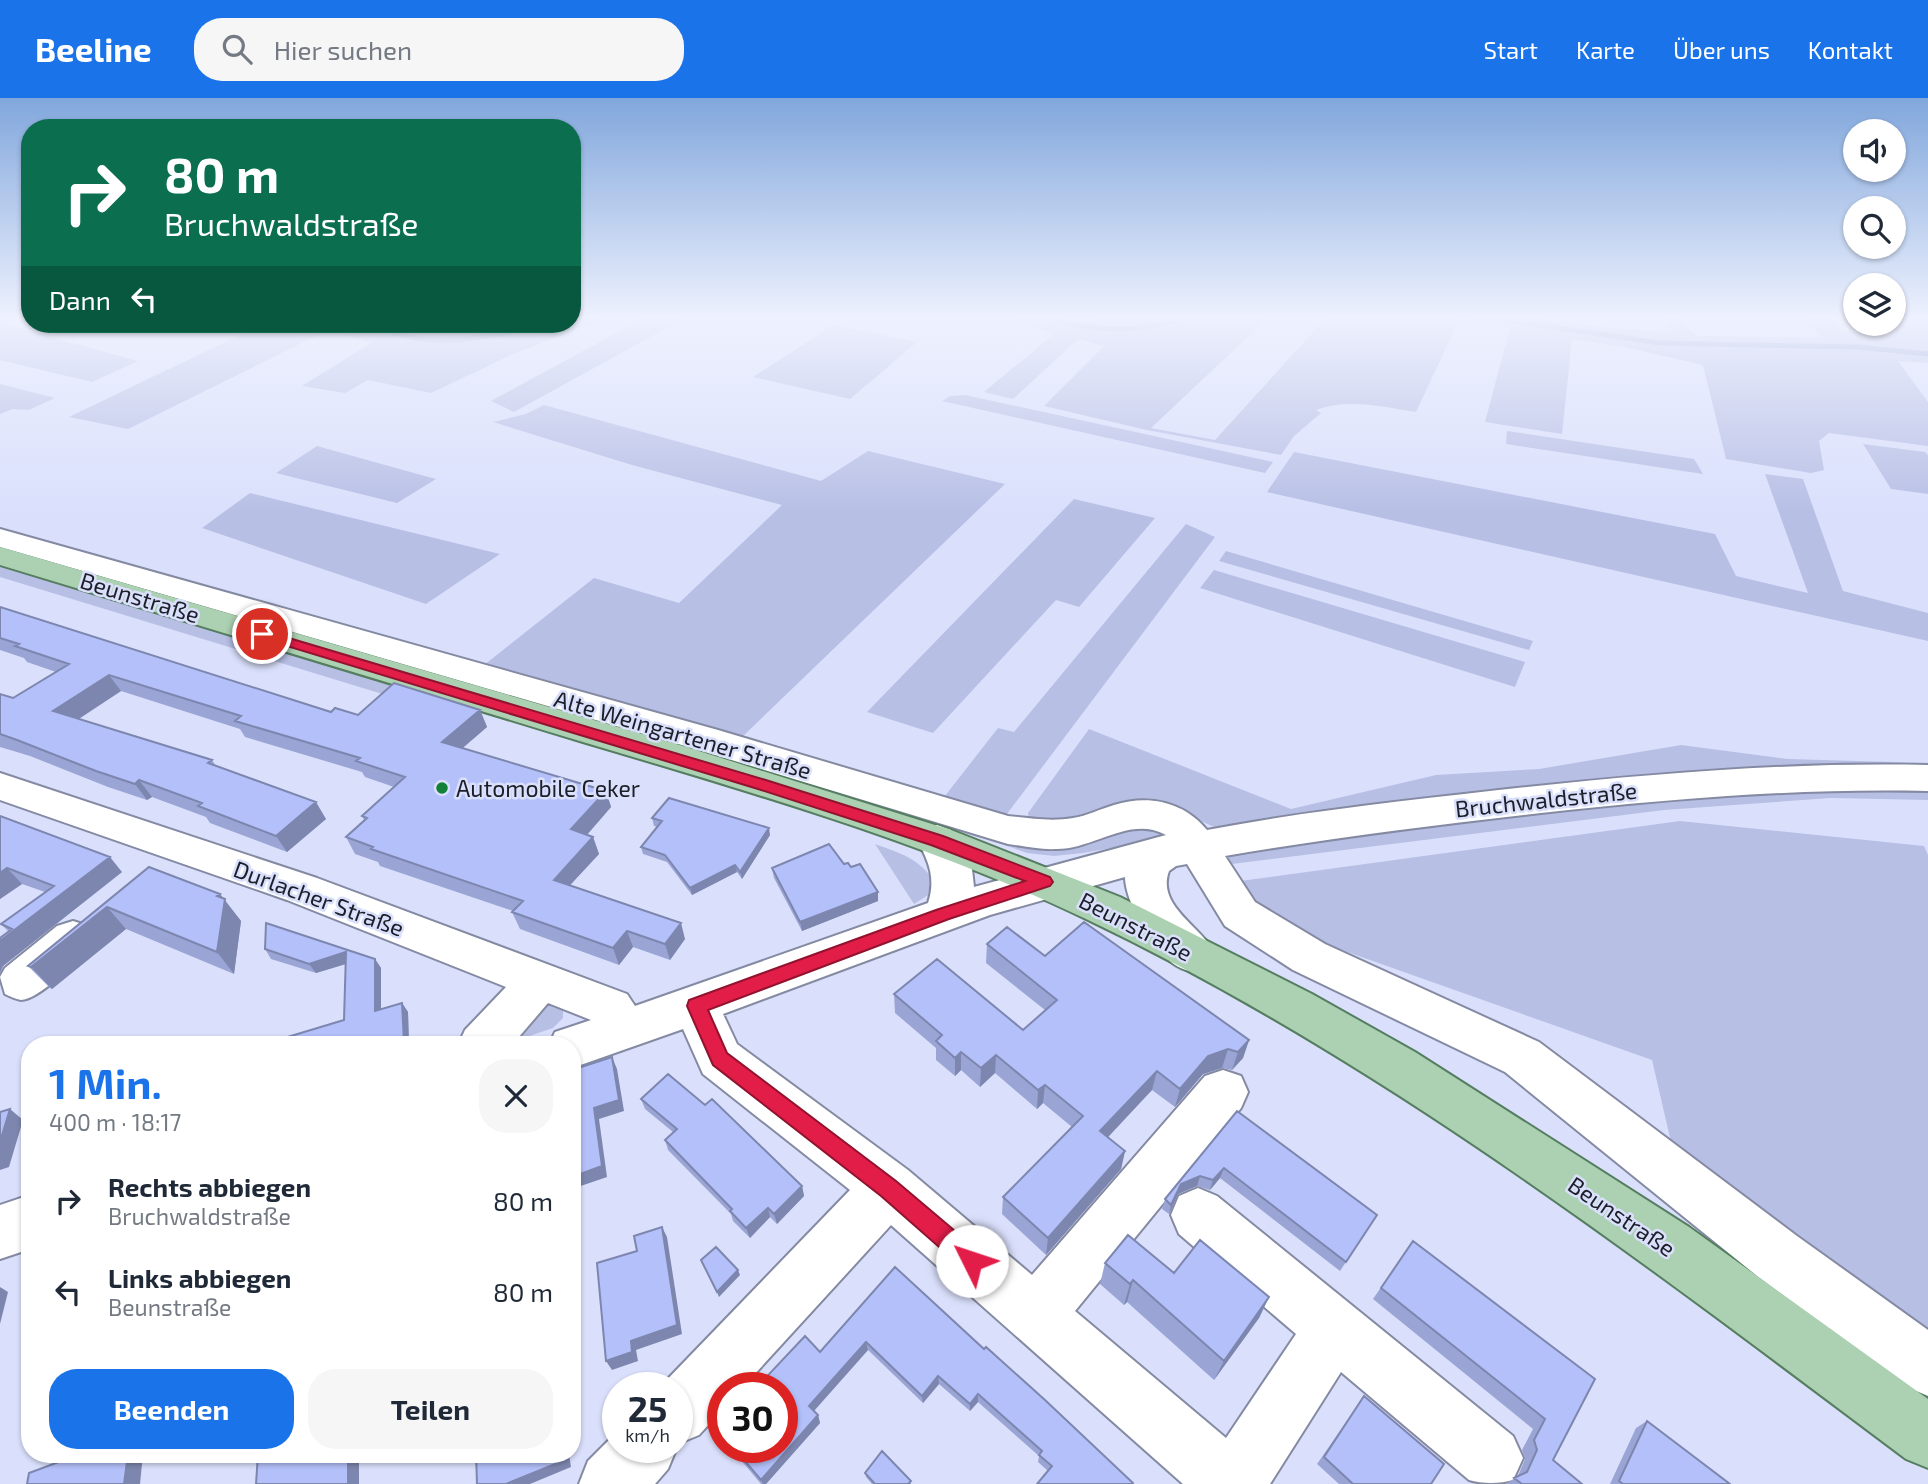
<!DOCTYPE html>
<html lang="de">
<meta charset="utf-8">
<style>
:root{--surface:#fff;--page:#f6f6f7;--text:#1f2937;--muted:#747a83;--accent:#1a73e8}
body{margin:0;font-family:"Exo 2",sans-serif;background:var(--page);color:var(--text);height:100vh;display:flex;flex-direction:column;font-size:26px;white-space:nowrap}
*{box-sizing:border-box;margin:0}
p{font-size:23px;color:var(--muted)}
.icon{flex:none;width:38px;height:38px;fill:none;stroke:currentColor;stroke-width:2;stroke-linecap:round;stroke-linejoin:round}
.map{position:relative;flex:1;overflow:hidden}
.drawer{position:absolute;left:21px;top:938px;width:560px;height:427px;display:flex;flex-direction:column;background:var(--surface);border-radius:28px;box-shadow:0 2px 5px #0004}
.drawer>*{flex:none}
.banner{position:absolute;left:21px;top:21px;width:560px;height:214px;border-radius:28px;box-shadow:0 2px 5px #0004;background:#0b6e4f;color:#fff;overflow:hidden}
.buttons{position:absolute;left:1843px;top:21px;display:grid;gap:14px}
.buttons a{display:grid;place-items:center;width:63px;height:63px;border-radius:50%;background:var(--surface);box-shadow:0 2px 5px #0004;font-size:35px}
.speed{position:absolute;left:602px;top:1274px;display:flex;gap:14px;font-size:35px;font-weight:700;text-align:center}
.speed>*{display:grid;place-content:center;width:91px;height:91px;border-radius:50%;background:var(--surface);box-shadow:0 2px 5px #0004;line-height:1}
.speed small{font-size:18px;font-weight:400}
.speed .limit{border:10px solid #d22;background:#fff;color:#111}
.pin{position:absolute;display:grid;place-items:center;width:60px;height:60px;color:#fff;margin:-30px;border:4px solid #fff;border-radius:50%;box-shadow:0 2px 7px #0007}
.me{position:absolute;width:77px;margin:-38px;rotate:311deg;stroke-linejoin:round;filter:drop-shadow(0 0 5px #0008)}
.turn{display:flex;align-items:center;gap:24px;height:147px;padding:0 28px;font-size:32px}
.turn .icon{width:91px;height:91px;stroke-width:2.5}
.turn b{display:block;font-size:49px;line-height:60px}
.then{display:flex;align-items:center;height:66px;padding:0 28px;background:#0003;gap:14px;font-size:26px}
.round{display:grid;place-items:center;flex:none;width:74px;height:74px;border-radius:28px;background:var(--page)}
.head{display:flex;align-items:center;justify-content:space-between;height:119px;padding:0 28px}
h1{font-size:42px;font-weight:700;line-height:52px;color:var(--accent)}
.primary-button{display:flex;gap:14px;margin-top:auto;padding:14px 28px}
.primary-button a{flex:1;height:80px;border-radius:28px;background:var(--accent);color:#fff;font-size:28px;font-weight:700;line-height:80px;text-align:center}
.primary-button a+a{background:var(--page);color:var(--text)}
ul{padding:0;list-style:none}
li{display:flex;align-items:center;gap:21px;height:91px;padding:0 28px}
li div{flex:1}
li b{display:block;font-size:26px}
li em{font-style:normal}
header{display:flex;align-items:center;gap:42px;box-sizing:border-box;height:98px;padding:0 35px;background:var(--accent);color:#fff}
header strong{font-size:33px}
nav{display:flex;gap:38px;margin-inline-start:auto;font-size:24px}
.search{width:490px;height:63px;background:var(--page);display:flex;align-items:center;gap:18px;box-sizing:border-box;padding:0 24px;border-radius:28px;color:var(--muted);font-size:26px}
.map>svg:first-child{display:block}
.green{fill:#b7bfe5}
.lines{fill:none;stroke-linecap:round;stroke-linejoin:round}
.stream{stroke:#8894ca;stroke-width:5}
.minor-casing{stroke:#858aa3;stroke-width:4}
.major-casing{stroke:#557d60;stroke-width:4}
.minor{fill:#fff;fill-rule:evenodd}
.major{fill:#acd0b2;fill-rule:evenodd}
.wall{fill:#9aa5d6}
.shaded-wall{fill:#7d86ae}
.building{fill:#b3c0f9;stroke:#7d86ae;stroke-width:2}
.route{fill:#e11d48;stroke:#92132f;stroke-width:2}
.poi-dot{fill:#128137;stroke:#dae0fc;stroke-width:2.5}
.labels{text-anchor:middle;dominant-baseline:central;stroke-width:5;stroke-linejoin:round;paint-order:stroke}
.street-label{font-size:23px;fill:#1c1f28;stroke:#dae0fc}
.poi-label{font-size:23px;fill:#1c1f28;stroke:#dae0fc;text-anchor:start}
</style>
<header>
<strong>Beeline</strong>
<div class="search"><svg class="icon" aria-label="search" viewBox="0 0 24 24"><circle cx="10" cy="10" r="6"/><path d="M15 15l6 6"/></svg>Hier suchen</div>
<nav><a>Start</a><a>Karte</a><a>Über uns</a><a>Kontakt</a></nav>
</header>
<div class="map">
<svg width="1928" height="1386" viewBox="0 0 1928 1386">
<rect width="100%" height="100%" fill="#dae0fc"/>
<!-- green -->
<path class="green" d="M572,220H606L511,257L431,295L368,282L345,295L302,288L371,245L330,231L128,331L69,319L248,233L239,230L248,226H425L422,229L457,235L495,234L504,226H572Z
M644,220H685L514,314L491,303Z
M1012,220H1065L1079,226L1103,220H1268L1151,330L1215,342L1326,220H1460L1416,314C1383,309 1349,300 1316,312L1321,315L1294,338L1281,357L1147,332L1044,308L1104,248L1078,241L1013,301L984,294L1054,236Z
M1461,220H1538L1601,229L1673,234L1659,220H1677L1696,238L1823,240L1801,220H1831L1840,233L1895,238L1898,220H1928V265L1898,263L1928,304V348L1829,335L1819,343L1824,372L1811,375L1726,361L1703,267L1629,250L1572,241L1562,336L1485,324L1510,230Z
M0,225L138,263L92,284L0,262Z
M833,227L917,244L850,301L753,279Z
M0,286L55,300L29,312L13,311L0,316Z
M965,297L1273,364L1265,375L942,303L950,298Z
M544,307L821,383L868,353L1005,386L739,642L479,571L594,480L679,505L782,407L632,367L493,324L526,316Z
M1507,333L1694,361L1703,376L1506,346Z
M1863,346L1925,354L1928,357V396L1891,391Z
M317,348L421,377L436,381L397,405L276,375Z
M1294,354L1715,436L1736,478L1808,495L1765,376L1803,381L1843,493L1928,515V543L1267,394Z
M250,395L500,456L426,506L202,430Z
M1074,401L1155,420L1079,509L1056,502L933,635L867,614Z
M1186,426L1215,439L1001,724L941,703L998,630L1014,634Z
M1226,453L1533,543L1529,552L1219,463Z
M0,469L411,592L402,602L0,479Z
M1214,472L1525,564L1515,589L1200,490Z
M239,517L1011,739L1144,723L1173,739L1083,755L1054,758L1027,755L963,732L665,641L413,570Z
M1089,631L1291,711L1436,677L1539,671L1681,647L1788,661L1928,665V671L1321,715L1214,729L1192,719L1029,727L1028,715Z
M1928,689V702L1831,700L1664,712L1224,767L1220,752L1654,700Z
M1680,723L1924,748L1928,757V1241L1674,1057L1652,962L1271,827L1233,784Z
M875,746C900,755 921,761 935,785L930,796L914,806Z
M541,903L563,911V920L553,930L503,947Z"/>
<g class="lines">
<!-- stream -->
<path class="stream" d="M1051,220C1096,234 1137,235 1182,220
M1493,220L1660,245L1858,249L1928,256
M374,226C423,255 496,238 549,226"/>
<!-- minor casing -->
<g class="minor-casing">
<path id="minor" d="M0,431L718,632L1008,718C1029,720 1051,724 1073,720C1087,718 1100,711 1114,707C1149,696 1184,704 1207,732C1312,712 1420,701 1527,689C1660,675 1793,664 1928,667V693C1798,690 1670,701 1541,715C1435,727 1330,740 1225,758L1255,804L1325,846L1539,944L1797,1138L1928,1232V1298L1907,1289L1757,1178L1505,974L1293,872L1225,828L1187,766L1176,768L1169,773C1156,808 1202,829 1215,855L1209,868C1204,869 1197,873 1193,873C1161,873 1125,806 1125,779L990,817L723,916L737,946L908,1072L1032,1177L1205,978L1223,972L1241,978L1248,994L1241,1010L1075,1213L1226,1340L1296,1236L1179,1136L1171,1117L1179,1098L1198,1090L1217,1098L1513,1338L1523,1360L1513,1382C1500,1386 1482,1386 1469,1382L1341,1274L1270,1386H1183L891,1127L742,1290H723V1311L699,1337L677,1346V1290H659L850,1092L703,976L683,931L572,970V947H549L555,934L591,922L548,905L512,947H458L465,932L506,889L287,802L0,702V675L317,780L627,896L635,908L928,805C936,781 929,763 917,742L923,732L937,727L951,732L972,771L974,789L1166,737C1131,717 1094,751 1057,751C1041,752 1024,748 1008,746L692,650L0,449Z
M73,823L89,828L95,840C87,856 39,902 21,902C16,901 9,898 5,896L0,879L5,870L57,828Z
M30,1097V1151L0,1161V1107Z
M618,1333V1349H677L668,1371L655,1386H579L588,1363Z"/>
</g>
<!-- major casing -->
<g class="major-casing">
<path id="major" d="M0,449L683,648L951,732L1120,799L1312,896L1415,954L1689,1129L1928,1301V1370L1906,1361C1644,1165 1383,963 1086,821C928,745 751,694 583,644C389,585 194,526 0,467Z"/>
</g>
<!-- minor -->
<use href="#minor" class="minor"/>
<!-- major -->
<use href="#major" class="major"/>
</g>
<!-- wall -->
<path class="wall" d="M0,509L331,614L358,617L480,612L487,629L462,650L606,693L611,709L587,737L593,739L599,756L570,787L685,841L670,862L633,849L619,867L520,831L512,814L513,813L380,768L378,764L355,756L346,739L364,722L362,718L394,689L365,679L362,674L245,639L240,631L121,593L79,621L212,662L216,668L326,721L287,754L210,725L206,719L152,699L147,702L108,689L30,658L0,649V596L13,600L56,574L27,564L24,560L0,552Z
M0,718L122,774L3,868L0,875V840L9,834L1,826L45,794L22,786L0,801Z
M652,720L770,737L742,781L737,774L692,797L667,764L643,756L641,749L658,729L654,728Z
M844,766L851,769L878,794V803L802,833L774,780L772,770Z
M149,769L223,800L241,823L234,876L126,831L52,891L49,889L28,868Z
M987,846L1045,858L1249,942L1243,960L1232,972L1222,970L1203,976L1175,1009L1152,992L1107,1039L1125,1053L1121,1071L1046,1157L1002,1116L1003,1099L1072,1029L1043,1005L1037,1011L995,975L980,989L961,972L955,978L936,962V950L895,915L894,896L1023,932L1045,912L986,865Z
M265,851L375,861L381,870V911L402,905L408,914L409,947H261L344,922L346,866L316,875L271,861Z
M641,1001L802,1088L804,1098L777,1126L770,1119L750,1140L733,1123L731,1116L668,1052L665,1042L673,1034L645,1011Z
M1237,1013L1377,1117L1340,1173L1220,1080L1210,1092L1197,1088L1178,1096L1169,1116L1162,1111L1165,1101Z
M1413,1143L1595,1281L1553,1362L1582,1386H1506L1518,1378L1525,1361L1522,1352L1533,1331L1373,1201Z
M1105,1165L1174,1175L1269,1199L1259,1220L1214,1282L1127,1204L1124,1207L1100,1186Z
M895,1169L984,1251L1133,1385L1048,1373L1038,1364L1039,1358L978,1304L970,1313L939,1286L923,1305L868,1252L814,1313L818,1317L820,1325L766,1386H761L730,1349H782L820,1254Z
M1364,1298L1431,1386H1339L1317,1366Z
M1647,1323L1730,1386H1610L1636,1330Z
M865,1375L911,1383V1386H872L866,1379Z"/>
<!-- shaded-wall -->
<path class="shaded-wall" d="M109,577L121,593L66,629L53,613Z
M480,612L487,629L450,661L442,644Z
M139,682L152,699L147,702L135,686Z
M606,693L611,709L577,748L571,731Z
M316,704L326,721L287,754L276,738Z
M769,730L770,737L742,781L740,774Z
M593,739L599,756L560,798L554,782Z
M110,759L122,774L3,868L0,875V843Z
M735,767L737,774L692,797L690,790Z
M7,770L22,786L0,801V775Z
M878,794V803L802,833L800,824Z
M220,796L241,823L234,876L217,854V798Z
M107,809L126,831L52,891L31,869Z
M681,825L685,841L670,862L665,846Z
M627,833L633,849L619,867L613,850Z
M346,854L352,864L316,875L309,866Z
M375,861L381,870V922L375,913Z
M402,905L408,914L409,947H395Z
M1249,942L1243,960L1232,972L1238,954Z
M1228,951L1222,970L1203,976L1175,1009L1180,991L1208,958Z
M961,954V972L955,978V960Z
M996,957L995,975L980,989L981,970Z
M612,959L617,971L624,1013L599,1021L607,1079L572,1091V1079Z
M1157,973L1152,992L1097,1051L1100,1033Z
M1045,987L1043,1005L1037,1011L1038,992Z
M10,1011L23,1022L9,1069L0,1072V1044Z
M1125,1053L1121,1071L1046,1157L1048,1140Z
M1224,1070L1220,1080L1210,1092L1213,1082Z
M1200,1078L1197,1088L1178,1096L1169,1116L1171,1107L1181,1086Z
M802,1088L804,1098L777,1126L774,1116Z
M768,1110L770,1119L750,1140L746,1130Z
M662,1129L667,1139L682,1236L636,1252L638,1263L612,1272L606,1263L631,1243Z
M738,1172L740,1177L719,1199L717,1194Z
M1133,1182L1127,1204L1124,1207L1130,1186Z
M0,1189L8,1194L0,1226Z
M1269,1199L1259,1220L1214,1282L1224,1263Z
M866,1244L868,1252L812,1315L809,1308Z
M938,1278L939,1286L923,1305L922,1298Z
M978,1296V1304L970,1313V1306Z
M818,1317L820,1325L766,1386H763L761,1382Z
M128,1356H143L140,1386H124Z
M348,1356H359V1386H348Z
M564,1356H569L571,1369L530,1386H506Z"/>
<!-- building -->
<path class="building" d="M0,509L331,614L335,610L358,617L394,585L480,612L442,644L606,693L571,731L593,739L554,782L681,825L665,846L627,833L613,850L512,814L523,803L371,751L373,749L346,739L367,720L362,718L405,679L356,663L360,660L235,623L241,618L109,577L53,613L212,662L208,665L316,704L276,738L198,708L202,705L139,682L135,686L96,673L17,642L0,636V596L13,600L69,566L15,548L19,546L0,540Z
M669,700L769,730L740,774L735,767L690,790L665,757L641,749L662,723L652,720Z
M0,718L110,759L0,843V840L12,831L1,826L54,788L7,770L0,775Z
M829,746L844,766L848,765L851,769L860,766L878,794L800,824L772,770Z
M149,769L220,796L217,798L225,801L217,854L107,809L31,869L28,868Z
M1084,824L1249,942L1238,954L1228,951L1208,958L1180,991L1157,973L1100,1033L1125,1053L1048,1140L1003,1099L1083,1018L1045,987L1038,992L996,957L981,970L961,954L955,960L936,943L942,937L894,896L937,861L1023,932L1057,902L987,846L1007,829L1045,858Z
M266,825L375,861V913L402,905L404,944L395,947H261L344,922L346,854L309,866L265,851Z
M612,959L619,1002L594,1010L602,1068L572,1079V972Z
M668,976L705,1007L712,1001L802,1088L774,1116L768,1110L746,1130L730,1113L732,1111L665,1042L677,1031L641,1001Z
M10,1011L0,1044V1014Z
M1237,1013L1377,1117L1346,1164L1224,1070L1213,1082L1200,1078L1181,1086L1171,1107L1165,1101Z
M662,1129L677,1227L631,1243L632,1254L606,1263L597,1165L637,1153L634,1138Z
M1128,1137L1174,1175L1200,1142L1269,1199L1224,1263L1133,1182L1130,1186L1105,1165Z
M1413,1143L1595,1281L1553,1362L1582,1386H1522L1514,1380L1527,1374L1537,1352L1534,1342L1545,1321L1381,1190Z
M716,1149L738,1172L717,1194L701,1162Z
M895,1169L984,1251L986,1249L1045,1302L1133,1385L1132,1386H1037L1052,1368L1039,1357L1042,1353L978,1296L970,1306L938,1278L922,1298L866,1244L809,1308L818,1317L761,1382L733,1349H782V1290H756L805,1238L820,1254Z
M1364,1298L1444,1366L1431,1386H1353L1324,1359Z
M1647,1323L1730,1386H1623L1619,1383Z
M723,1325V1337L718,1331Z
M882,1353L911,1383L908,1386H875L865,1375Z
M80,1356H128L124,1386H27L29,1375Z
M258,1356H348V1386H256Z
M476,1356H564L565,1362L506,1386H477Z"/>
<!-- sky -->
<linearGradient id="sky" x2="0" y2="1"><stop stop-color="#81a7dc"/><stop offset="0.53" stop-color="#eef1fe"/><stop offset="1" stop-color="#eef1fe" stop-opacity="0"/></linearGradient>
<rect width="1928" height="414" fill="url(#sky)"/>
<!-- route -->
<path class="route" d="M262,532L769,683L943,738L1050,779L1053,784L1050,788L949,821L708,912L727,955L896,1083L980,1154L984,1163L980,1171L972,1174L964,1171L881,1098L713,967L687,908L689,902L936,812L1025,783L931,747L758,691L257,539L255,536Z"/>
<!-- markers -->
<circle class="poi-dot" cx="442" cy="690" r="7"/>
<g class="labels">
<!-- street labels -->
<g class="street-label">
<text transform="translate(140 499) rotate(17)">Beunstraße</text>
<text transform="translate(683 636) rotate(16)">Alte Weingartener Straße</text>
<text transform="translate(1546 701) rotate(-6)">Bruchwaldstraße</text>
<text transform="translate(319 800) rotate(20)">Durlacher Straße</text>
<text transform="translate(1136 828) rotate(27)">Beunstraße</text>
<text transform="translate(1622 1118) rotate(34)">Beunstraße</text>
</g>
<!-- poi labels -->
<g class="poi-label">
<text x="456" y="690">Automobile Ceker</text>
</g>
</g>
</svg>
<div class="buttons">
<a><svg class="icon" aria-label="sound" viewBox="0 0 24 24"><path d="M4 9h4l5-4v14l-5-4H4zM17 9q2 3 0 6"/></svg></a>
<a><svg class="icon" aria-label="search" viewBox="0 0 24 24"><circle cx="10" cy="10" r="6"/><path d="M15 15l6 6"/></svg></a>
<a><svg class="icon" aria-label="layers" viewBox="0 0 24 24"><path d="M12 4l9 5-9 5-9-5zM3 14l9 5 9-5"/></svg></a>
</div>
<div class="speed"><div>25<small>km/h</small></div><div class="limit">30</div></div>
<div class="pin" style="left:262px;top:536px;background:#d93025"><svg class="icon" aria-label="arrive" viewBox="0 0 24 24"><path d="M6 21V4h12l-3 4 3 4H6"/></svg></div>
<svg class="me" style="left:972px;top:1163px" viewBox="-20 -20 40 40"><circle r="19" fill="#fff"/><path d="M0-13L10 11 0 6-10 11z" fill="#e11d48"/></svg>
<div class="banner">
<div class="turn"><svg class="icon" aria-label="right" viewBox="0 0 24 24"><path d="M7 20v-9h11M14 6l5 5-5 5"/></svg><div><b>80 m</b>Bruchwaldstraße</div></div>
<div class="then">Dann<svg class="icon" aria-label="left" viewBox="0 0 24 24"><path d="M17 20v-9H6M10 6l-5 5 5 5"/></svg></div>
</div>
<section class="drawer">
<div class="head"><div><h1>1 Min.</h1><p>400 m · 18:17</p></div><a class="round"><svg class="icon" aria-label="close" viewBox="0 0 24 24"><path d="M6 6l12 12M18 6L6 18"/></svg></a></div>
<ul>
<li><svg class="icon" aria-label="right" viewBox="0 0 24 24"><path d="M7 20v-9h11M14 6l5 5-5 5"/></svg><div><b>Rechts abbiegen</b><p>Bruchwaldstraße</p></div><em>80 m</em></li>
<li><svg class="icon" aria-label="left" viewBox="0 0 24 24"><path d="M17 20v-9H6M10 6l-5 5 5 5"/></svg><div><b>Links abbiegen</b><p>Beunstraße</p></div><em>80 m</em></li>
</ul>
<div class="primary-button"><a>Beenden</a><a>Teilen</a></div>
</section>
</div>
